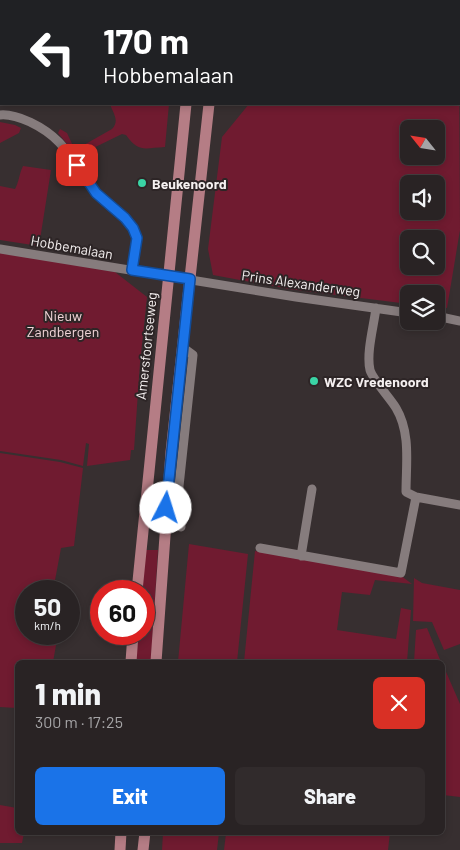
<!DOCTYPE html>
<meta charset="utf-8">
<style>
:root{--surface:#292324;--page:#312b2c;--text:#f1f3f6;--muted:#a5a4a6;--line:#454041;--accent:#1a73e8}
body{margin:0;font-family:Barlow,sans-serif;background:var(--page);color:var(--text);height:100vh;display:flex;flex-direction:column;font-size:19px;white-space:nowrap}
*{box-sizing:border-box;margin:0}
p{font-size:16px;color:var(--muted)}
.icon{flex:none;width:28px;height:28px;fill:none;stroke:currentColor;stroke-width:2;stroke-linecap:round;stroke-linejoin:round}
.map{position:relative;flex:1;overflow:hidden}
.side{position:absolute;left:15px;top:660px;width:430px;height:175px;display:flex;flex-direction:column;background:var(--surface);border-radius:8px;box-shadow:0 2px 8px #0003,0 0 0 1px var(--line)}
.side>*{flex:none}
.guide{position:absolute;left:0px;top:0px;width:460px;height:105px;box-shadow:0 2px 8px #0003,0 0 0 1px var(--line);background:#202124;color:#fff;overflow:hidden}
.needle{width:32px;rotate:300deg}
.tools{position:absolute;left:400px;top:120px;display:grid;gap:10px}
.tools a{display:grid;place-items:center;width:45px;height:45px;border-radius:8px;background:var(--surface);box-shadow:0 2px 8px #0003,0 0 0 1px var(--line);font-size:25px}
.speed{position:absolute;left:15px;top:580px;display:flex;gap:10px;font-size:25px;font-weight:700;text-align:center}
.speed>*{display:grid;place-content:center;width:65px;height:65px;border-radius:50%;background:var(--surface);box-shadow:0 2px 8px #0003,0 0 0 1px var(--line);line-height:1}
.speed small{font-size:12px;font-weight:400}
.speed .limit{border:8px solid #d22;background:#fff;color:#111}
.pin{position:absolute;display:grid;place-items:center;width:42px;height:42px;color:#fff;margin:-21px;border-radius:10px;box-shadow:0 2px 8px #0006}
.me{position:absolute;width:55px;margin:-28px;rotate:5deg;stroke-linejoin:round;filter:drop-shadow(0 0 4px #0008)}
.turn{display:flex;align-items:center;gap:18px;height:105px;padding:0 20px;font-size:22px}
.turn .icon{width:65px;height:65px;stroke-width:2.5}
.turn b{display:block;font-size:35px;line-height:42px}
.round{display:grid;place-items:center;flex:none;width:52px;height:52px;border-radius:8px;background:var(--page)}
.headline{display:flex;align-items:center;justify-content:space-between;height:85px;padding:0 20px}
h1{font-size:30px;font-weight:800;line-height:38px}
.cta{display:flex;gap:10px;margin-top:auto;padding:10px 20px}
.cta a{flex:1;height:58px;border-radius:8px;background:var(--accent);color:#fff;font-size:20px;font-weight:800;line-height:58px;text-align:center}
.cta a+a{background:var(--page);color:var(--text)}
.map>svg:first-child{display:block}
.green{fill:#701b30;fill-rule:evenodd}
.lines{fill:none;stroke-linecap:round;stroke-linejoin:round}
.minor{stroke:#867c7d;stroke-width:9}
.major{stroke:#b57d85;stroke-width:11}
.route-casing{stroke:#114b97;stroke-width:12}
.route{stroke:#1a73e8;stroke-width:9}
.poi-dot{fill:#3ad4a5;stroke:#2d2526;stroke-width:2}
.labels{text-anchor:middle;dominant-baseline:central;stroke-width:4;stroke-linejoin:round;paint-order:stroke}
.poi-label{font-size:14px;font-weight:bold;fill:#f5f0f0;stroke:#2d2526;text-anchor:start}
.street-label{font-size:14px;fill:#f5f0f0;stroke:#2d2526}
.park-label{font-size:14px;fill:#f3d6d9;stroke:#2d2526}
</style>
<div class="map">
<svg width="460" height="850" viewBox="0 0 460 850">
<rect width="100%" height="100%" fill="#372f30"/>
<!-- green -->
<path class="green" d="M459,50L460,230L447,308L436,307V294H409V304L289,289L213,275L208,249L222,137L249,104H459ZM409,129H436V156H409ZM409,184H436V211H409ZM409,239H436V266H409Z
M110,104H169L165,147C144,148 139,153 126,135L122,134L77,156L58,133L60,129L67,133L75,150L112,129C120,121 113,113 110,104Z
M0,122L15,125L21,128L19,133L0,143Z
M23,166L51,170L39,246L0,240V186L15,189C19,182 19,174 23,166Z
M0,252L115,272L147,297L140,363L134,450H131L130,460L87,466L89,444L86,443L83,466L61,460L0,451Z
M0,453L60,462L83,468L74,546L61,548L53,591H26V634H58L53,662H18L17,708L0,707Z
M189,544L248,554L237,662H178Z
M146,550H158L151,662H136L138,634H144V591H142Z
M255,551L396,572L412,584L375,580L370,595L342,592L337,630L396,639L401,608L411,610L407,662H244Z
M414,578L422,583L460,590V644L444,650L432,622L413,621Z
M427,628L441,662H414L416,630Z
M443,665L460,704V797L443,795Z
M0,805L17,808L18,832L24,833L22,843H0Z
M163,833H219L217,850H162Z
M226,833V832L390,833L388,850H224Z"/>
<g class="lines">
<!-- minor -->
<path class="minor" d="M0,115C9,114 21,118 30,122C70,141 71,165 97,194C108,206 125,214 133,228C140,241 134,257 132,270
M0,249L296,297L409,313
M376,308C374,325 366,353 370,370C373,380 390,398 396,408C411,433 406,464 406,492L416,497L460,505
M436,316L460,321
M181,527L179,486L193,355L182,347
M260,548L401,573L416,497
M301,556L312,489"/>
<!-- major -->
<path class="major" d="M196,1V0
M220,1V0
M137,591L186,104
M131,662L133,634
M156,662L171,452L209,104
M120,850L121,832
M143,850L145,832"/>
</g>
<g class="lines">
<!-- route casing -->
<g class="route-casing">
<path id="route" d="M77,165L96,193L125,218L133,228L137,238L132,270L190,279L166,508"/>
</g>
<!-- route -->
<use href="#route" class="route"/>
</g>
<!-- markers -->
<g class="poi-dot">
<circle cx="142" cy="183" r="5"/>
<circle cx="314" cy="381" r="5"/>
</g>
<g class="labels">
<!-- poi labels -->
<g class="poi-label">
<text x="152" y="183">Beukenoord</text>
<text x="324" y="381">WZC Vredenoord</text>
</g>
<!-- street labels -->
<g class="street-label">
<text transform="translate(72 247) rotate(10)">Hobbemalaan</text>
<text transform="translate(301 283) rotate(8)">Prins Alexanderweg</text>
<text transform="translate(146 346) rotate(-84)">Amersfoortseweg</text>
</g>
<!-- park labels -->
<g class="park-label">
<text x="63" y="315">Nieuw<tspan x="63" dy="16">Zandbergen</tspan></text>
</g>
</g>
</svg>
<div class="tools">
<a><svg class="needle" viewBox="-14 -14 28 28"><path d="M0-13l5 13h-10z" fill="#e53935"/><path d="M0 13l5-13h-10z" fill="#a5a4a6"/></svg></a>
<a><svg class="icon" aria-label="sound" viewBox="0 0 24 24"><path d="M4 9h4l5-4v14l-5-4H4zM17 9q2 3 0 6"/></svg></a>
<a><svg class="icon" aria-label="search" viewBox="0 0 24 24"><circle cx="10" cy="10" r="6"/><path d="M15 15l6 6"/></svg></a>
<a><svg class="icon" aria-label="layers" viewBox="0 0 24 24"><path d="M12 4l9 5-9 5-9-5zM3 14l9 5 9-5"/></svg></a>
</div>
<div class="speed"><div>50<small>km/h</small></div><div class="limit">60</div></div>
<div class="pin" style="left:77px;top:165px;background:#d93025"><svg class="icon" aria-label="arrive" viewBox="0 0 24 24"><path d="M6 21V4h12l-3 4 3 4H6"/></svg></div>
<svg class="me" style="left:166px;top:508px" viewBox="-20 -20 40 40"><circle r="19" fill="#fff"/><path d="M0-13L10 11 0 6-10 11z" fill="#1a73e8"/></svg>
<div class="guide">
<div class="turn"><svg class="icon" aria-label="left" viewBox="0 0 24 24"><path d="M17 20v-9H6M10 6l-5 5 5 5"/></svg><div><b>170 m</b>Hobbemalaan</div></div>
</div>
<section class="side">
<div class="headline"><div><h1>1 min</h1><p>300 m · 17:25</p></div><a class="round" style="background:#d93025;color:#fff"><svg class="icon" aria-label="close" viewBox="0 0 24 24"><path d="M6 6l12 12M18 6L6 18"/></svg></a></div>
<div class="cta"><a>Exit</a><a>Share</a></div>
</section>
</div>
